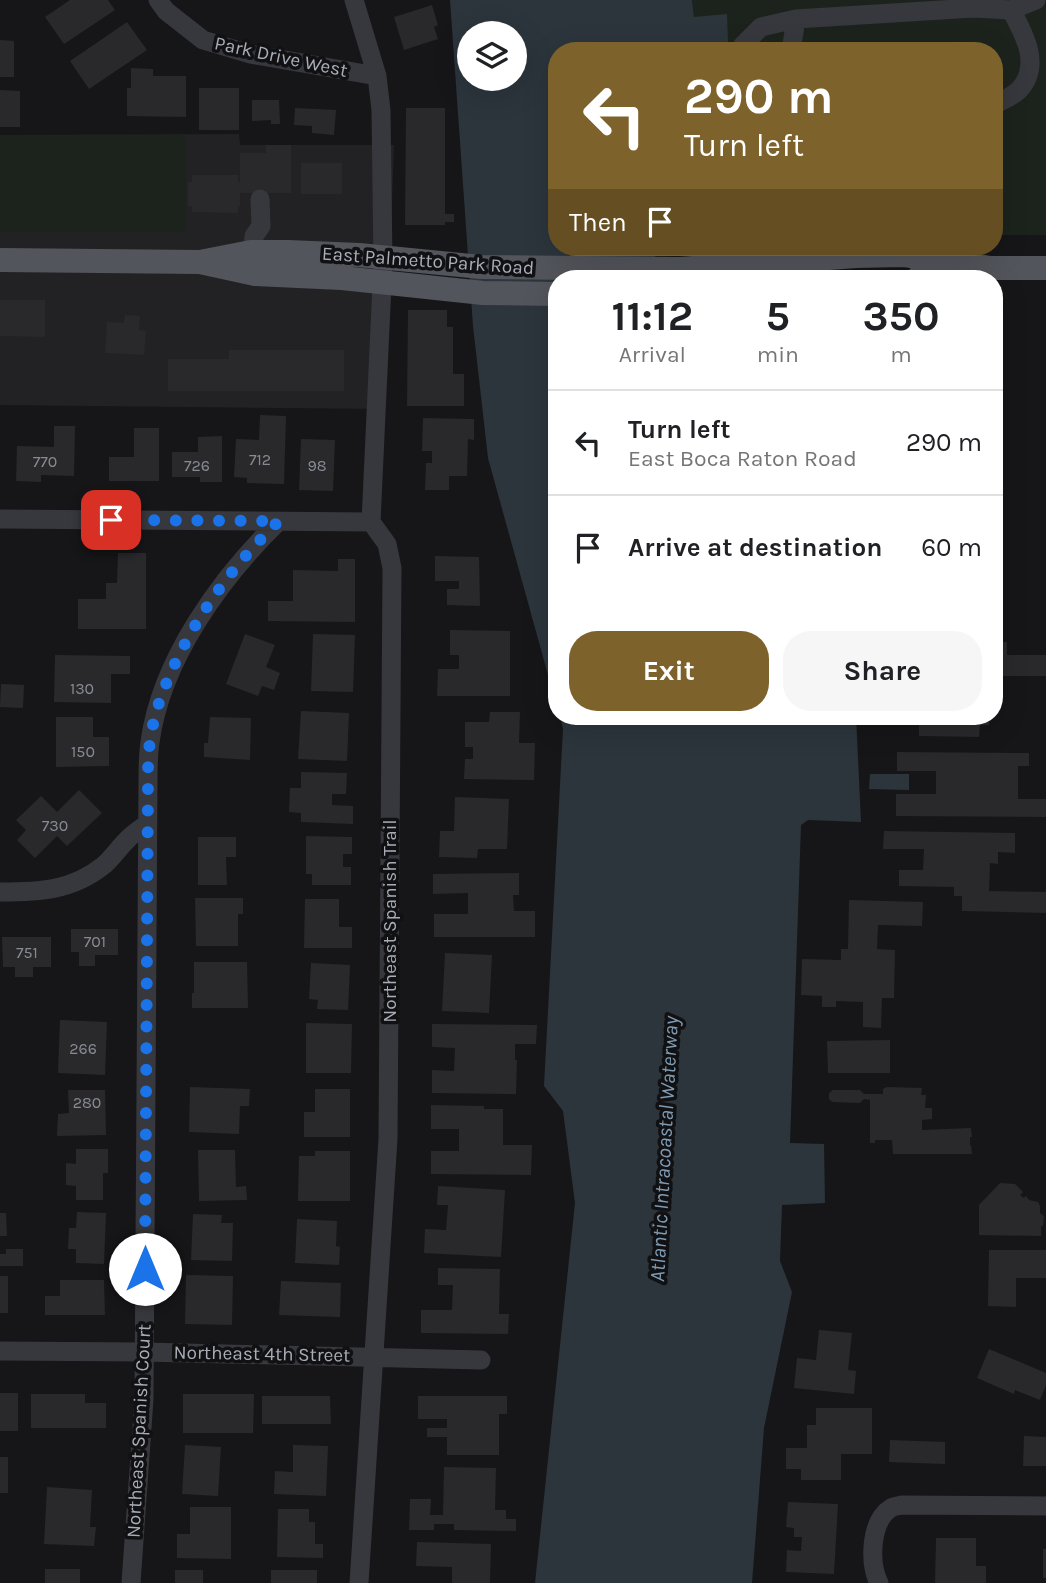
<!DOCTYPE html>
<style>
:root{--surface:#fff;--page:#f6f6f6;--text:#202124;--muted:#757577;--line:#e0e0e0;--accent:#7e622b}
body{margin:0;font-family:Karla,sans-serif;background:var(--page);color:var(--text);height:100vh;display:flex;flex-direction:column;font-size:26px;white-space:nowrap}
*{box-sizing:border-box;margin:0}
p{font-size:23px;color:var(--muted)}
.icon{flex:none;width:38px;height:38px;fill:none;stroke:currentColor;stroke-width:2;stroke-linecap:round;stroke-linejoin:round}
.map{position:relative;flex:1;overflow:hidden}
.drawer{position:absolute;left:548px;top:270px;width:455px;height:455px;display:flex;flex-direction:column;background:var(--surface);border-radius:28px;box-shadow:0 7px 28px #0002}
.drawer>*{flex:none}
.hud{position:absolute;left:548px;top:42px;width:455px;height:214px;border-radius:28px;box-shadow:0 7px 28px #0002;background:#7e622b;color:#fff;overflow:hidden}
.buttons{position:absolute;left:457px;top:21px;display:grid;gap:14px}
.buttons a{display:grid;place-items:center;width:70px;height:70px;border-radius:50%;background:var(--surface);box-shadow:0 7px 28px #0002;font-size:35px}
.pin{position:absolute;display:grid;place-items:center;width:60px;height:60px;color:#fff;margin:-30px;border-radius:14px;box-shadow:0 4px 10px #0006}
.me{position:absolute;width:77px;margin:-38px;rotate:0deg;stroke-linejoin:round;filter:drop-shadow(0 0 5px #0008)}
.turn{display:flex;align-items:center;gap:24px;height:147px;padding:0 21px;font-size:32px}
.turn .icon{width:91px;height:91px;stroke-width:2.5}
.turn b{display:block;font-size:49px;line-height:60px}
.then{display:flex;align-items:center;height:66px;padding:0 21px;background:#0003;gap:14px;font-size:26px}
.eta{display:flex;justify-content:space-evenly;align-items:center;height:119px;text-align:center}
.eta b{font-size:42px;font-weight:700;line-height:49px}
.button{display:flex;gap:14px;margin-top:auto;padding:14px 21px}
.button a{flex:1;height:80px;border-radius:28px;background:var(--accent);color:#fff;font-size:28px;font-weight:700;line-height:80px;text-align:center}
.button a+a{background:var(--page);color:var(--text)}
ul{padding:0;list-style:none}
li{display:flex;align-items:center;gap:21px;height:105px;padding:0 21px;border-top:2px solid var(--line)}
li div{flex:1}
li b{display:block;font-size:26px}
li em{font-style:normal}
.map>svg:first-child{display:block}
.built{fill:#222225}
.green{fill:#1c231d}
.water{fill:#2c353c;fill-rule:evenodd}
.building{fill:#29292c}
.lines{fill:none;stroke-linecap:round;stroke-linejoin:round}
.minor{stroke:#37383d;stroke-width:19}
.major{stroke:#53555c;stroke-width:24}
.route{stroke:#1a73e8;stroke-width:12;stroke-dasharray:0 21.6}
.labels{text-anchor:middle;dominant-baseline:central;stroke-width:7;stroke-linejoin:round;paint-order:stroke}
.number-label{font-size:16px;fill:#888b94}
.street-label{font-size:19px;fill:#a8adb8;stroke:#111113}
.water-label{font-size:21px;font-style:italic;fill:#7f9bb3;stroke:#111113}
</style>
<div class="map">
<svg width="1046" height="1583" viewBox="0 0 1046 1583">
<rect width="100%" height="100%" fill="#161618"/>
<!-- built -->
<path class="built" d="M239,134L240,145H394L385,409L0,405V135Z"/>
<!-- green -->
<path class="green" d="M692,0H1046V235H994V51H654V49L728,42L694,17Z
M0,135H186V232L0,231Z"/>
<!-- water -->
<path class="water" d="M450,0H692L694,17L727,14L728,43L655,49L654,51H556V247H658L654,250L659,278H556V704L488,458L473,326ZM469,33H514V79H469Z
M560,716H856L861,822L808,820L801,825L790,1143L824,1144L825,1203L782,1205L780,1261L792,1292L764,1428L752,1583H535L575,1203L563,1111L544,1086L563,729Z
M870,774H909V790L869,789Z"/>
<!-- building -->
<path class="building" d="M70,0H108L115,10L64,44L45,17Z
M432,5L438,25L434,27L438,39L404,50L394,17Z
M127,22L147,50L89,89L70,61Z
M0,40L14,41V77H0Z
M131,68L153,69V76H186V117L127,116V88H131Z
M199,88H239V130H199Z
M0,90L20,91V127H0Z
M252,100H279L280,124H271V120L252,121Z
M295,108L336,110L334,135L312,133V126L294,125Z
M406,108H445V214H454V222H445V225H405Z
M266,145H291V193H240V206H238V213L192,212V206H188V182H192V175H238V182H240V153H266Z
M301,163H342V194H301Z
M0,300H45V337L0,336Z
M408,310H447V327H453V374H464V406H407Z
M125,315L140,316L139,330L146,331L144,355L105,353L107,322L124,323Z
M229,350H344V391H168V359H229Z
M260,415L286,416L284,484L247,483V478L234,477L236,439L259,440Z
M423,418L474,419V440L468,439L467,476H449V490H425L426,463H432V451H422Z
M54,426H75L74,476L41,475V482L16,481L17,446L54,447Z
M134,428H159V481H109V457H134Z
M222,436V482H200V477H172V452H198V437Z
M301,439L335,440L333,491L299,490Z
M118,553H146V629H78V599H106V583H117Z
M435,556L479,557L480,606L447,605V589H459V581H435Z
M338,559H355V622L268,621V601H293V570L338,571Z
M450,630L510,631V696H437L438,669H459V655H450Z
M245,634L275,645L266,667L280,673L274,690L262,686L258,696L226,684Z
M313,634L355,635L353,692L311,691Z
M994,642H1007V655H1046V676H994Z
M55,655L130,656V674H111V703L54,702Z
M1,684L24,685L23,708L0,707Z
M994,687H1001V710L994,711Z
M301,711L349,713L347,761L298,759Z
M490,712H520L519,743H535L534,780L464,779L465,759H473V747H465V722H489Z
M919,716H989V725H980L979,737L919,736Z
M56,717H93V737H109V766L56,767Z
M210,717L251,718L250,760L204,757V743H208Z
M897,752L1029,753V766H1018V799H1046V817L896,816V794H936V771H897Z
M301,772L347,773L346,794H332V805L353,806V824L301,822V813L289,812L290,788H301Z
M79,790L102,813L67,846L57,836L35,858L17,840L26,830L16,820L41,796L57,812Z
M455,797L509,799L507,849H478L477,858L439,857L440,831H454Z
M884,831L1015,833V853L998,852V864L990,863L989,891L1046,892V913L962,911V896H954V887L899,886V870H923L924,849H883Z
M306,836L352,837V854H343V867H351V885H312V874H306Z
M198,837H236V857H226L227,885H198Z
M519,873V895H513L514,911H535V937H434V914H468V893L433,894V874Z
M195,898H243V914H238V946H196Z
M305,899H339V927H352V948H304Z
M849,900L923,902L922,926L878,925L877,949L895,950L894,998H882L881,1028L863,1027V1002L836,1001V1007H822V996L801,995L802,959L841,960V949H848Z
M71,929H118V955H95V966H79V952H71Z
M2,937H51V967H33V977H15V967H3Z
M445,953L492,955L489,1013L442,1011Z
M194,962H247L248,1008H192V993H194Z
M311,963L350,965L348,1010L317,1009L318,1000L309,999Z
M60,1020L107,1022L105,1075L58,1073Z
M306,1023L352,1024L351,1073H306Z
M432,1024L537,1025L536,1044H515V1060H517L516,1094L432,1093V1070L454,1071L455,1048L432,1047Z
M890,1040V1073H828L827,1041Z
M190,1087L250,1089L249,1106H240L239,1134L189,1132Z
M887,1087L922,1088L921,1095H926L925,1108H932V1119L922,1120V1130L971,1128L972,1137H970V1146L971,1145L972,1154H893L892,1140H875V1143H870V1100L864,1099L860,1103L832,1102L829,1099V1093L833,1090H860L864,1094H883V1089Z
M315,1089H350V1137H304V1112H315Z
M68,1090H105L106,1135L57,1136L58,1114L69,1113Z
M431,1105L484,1106V1109H503V1145H532L531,1175L431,1174V1151H459V1129H431Z
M76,1149H108V1173H103V1200H76V1186L66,1185V1163L76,1164Z
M198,1150H235L236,1187L246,1186L247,1200L199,1201Z
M315,1151H350V1201H298L299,1156H315Z
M1000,1183L1015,1184L1023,1192L1020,1195L1024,1198L1026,1196L1029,1200L1038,1202L1040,1206V1213L1044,1216L1043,1226H1041V1236L979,1235V1205Z
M438,1186L505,1190L501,1257L424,1253L425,1229L446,1230L448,1205H437Z
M77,1212L106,1213L104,1264L76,1263V1249H68L69,1228H76Z
M0,1213H6L7,1236H0Z
M193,1214L222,1215L221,1223H233L232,1261L191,1260Z
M297,1219L337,1221L336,1246L340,1247L339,1265L295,1263Z
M6,1249H23V1266H0V1254H6Z
M989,1250H1046V1278H1016V1307L988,1306Z
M438,1268L500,1269L499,1314H509L508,1334L421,1333V1310H452L453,1285H438Z
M186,1275L233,1276L232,1325L185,1324Z
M0,1276H8V1313H0Z
M60,1280H104L105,1315H45V1296H60Z
M281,1281L341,1283L340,1317L279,1315Z
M819,1330L852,1333L848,1370L856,1371L854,1394L794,1388L797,1358L816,1360Z
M989,1349L1046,1373V1385L1040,1400L1015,1390L1014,1394L977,1378Z
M0,1393H18V1431H0Z
M31,1394H85V1403H106V1428H31Z
M183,1394H254L253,1433H183Z
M262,1396H330L331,1424H262Z
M418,1396H507V1414H499V1455H447V1437H427V1428H447V1419H418Z
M816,1408H872V1454H841V1480H801V1469H786V1448H807V1425H816Z
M1024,1436L1046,1437V1466H1023Z
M890,1440L945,1442V1464L889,1462Z
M185,1445L221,1447L218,1496L182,1494Z
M293,1445L328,1446L326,1496L274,1494L275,1471L293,1472Z
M0,1457H8V1493H0Z
M444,1467L496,1468L495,1510H506V1519H516V1531L454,1530V1524H434V1530H409L410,1499H431L430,1515H443Z
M47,1487L92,1490L90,1527H96L94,1546L44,1544Z
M788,1502L838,1504L834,1574L786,1572L787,1550L801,1551L802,1537H794V1528L786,1527Z
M190,1507H231V1559L177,1558V1534H190Z
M278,1509H309V1522H315V1544H323V1558L277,1557Z
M936,1538H976V1566H986V1583H935Z
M417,1542L491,1544L490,1583H452V1567L416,1566Z
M1043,1549H1046V1578H1043Z
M45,1569H80V1583H45Z
M175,1570H203V1583H175Z
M271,1570H317V1583H271Z"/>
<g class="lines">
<!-- minor -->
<path class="minor" d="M158,0L166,11L203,40L250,54L377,76
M354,0L377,76L381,110L383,263L371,522L387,544L392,568L388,1139L359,1583
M741,51L743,45L761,27L796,19L973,8L1011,10L1036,0
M791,51L796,19
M994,105C1001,101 1011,97 1018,91C1042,67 1025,35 1011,10
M253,252L254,236L261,226L260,199
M0,519L371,522
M0,892C39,892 72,891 104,865C112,858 118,849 126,841C132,834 140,829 147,824
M0,1351L144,1352L481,1360
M131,1583L144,1399L148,780C148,767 148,755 150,742C161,660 221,577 279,521
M879,1583C869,1563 870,1521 891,1508C894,1506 898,1506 902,1505L1046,1506"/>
<!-- major -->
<path class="major" d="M0,260L200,262L255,274L342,278L483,293L556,294
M200,262L251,252H288L359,255L481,267L680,269L856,256L903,255L991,268H1046
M918,278L963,272"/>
</g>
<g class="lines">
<!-- route -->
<path class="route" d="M111,520L279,521C234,564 198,613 172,670C162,692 153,717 150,742C148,755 148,767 148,780L145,1269"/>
</g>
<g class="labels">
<!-- number labels -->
<g class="number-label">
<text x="260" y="459">712</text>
<text x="45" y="461">770</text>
<text x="197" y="465">726</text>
<text x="317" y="465">98</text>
<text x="82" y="688">130</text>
<text x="83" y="751">150</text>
<text x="55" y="825">730</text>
<text x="95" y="941">701</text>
<text x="27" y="952">751</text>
<text x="83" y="1048">266</text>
<text x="87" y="1102">280</text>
</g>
<!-- street labels -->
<g class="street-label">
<text transform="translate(281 57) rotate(12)">Park Drive West</text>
<text transform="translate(428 261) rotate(4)">East Palmetto Park Road</text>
<text transform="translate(390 921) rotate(-90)">Northeast Spanish Trail</text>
<text transform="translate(262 1354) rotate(1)">Northeast 4th Street</text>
<text transform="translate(139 1431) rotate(-87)">Northeast Spanish Court</text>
</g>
<!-- water labels -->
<g class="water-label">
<text transform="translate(664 1149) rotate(-87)">Atlantic Intracoastal Waterway</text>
</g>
</g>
</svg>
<div class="buttons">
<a><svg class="icon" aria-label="layers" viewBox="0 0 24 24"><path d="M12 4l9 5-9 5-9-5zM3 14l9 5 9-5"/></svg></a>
</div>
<div class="pin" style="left:111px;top:520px;background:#d93025"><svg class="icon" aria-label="arrive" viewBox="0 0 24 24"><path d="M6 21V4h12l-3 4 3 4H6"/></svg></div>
<svg class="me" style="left:145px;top:1269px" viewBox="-20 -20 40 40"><circle r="19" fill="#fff"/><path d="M0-13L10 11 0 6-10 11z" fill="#1a73e8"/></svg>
<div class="hud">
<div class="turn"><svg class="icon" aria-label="left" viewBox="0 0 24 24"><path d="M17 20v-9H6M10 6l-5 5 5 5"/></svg><div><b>290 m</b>Turn left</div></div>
<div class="then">Then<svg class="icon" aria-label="arrive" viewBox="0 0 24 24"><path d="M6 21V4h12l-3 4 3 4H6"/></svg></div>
</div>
<section class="drawer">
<div class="eta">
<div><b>11:12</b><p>Arrival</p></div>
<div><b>5</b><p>min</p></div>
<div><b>350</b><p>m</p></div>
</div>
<ul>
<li><svg class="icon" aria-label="left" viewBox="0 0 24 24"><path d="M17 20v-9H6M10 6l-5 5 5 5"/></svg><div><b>Turn left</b><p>East Boca Raton Road</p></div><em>290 m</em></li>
<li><svg class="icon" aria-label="arrive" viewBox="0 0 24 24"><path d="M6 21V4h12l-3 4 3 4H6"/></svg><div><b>Arrive at destination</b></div><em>60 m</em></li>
</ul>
<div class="button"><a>Exit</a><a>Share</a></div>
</section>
</div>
